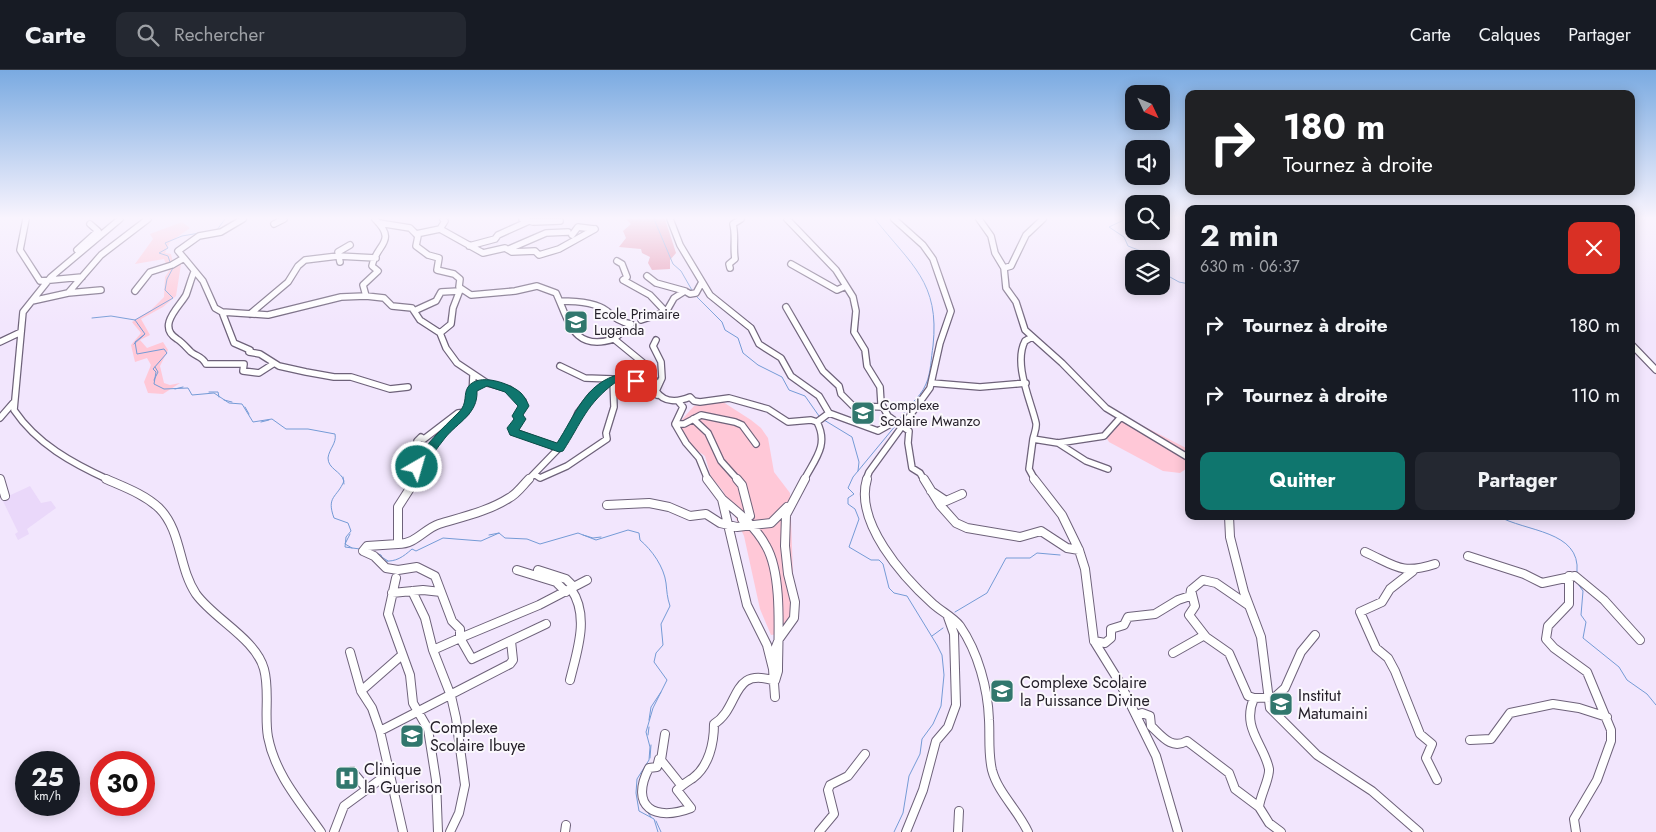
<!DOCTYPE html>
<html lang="fr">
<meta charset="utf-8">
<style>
:root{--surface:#171b24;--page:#242831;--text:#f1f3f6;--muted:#9ea1a6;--line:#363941;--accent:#0f766e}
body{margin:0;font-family:Jost,sans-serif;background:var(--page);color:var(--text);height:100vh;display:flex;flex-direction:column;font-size:19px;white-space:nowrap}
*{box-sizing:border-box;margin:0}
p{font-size:16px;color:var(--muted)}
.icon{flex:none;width:28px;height:28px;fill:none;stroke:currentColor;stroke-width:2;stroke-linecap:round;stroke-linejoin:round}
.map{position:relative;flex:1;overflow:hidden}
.panel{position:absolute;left:1185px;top:135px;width:450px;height:315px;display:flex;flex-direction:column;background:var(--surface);border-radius:10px;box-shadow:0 2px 12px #0003}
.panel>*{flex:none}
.banner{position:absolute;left:1185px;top:20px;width:450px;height:105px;border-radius:10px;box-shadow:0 2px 12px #0003;background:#202124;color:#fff;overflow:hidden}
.needle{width:32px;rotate:134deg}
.tools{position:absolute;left:1125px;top:15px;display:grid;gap:10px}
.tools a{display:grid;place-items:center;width:45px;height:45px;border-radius:10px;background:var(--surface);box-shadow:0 2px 12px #0003;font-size:25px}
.speed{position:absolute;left:15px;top:681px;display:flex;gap:10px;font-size:25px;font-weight:700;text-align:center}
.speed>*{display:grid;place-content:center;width:65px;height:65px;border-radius:50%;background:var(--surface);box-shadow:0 2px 12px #0003;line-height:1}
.speed small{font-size:12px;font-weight:400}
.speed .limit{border:8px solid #d22;background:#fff;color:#111}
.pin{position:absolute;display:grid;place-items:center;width:42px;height:42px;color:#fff;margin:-21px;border-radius:10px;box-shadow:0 2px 8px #0006}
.me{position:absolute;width:55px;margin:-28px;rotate:38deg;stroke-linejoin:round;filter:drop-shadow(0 0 4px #0008)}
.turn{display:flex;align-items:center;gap:18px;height:105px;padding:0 15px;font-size:22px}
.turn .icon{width:65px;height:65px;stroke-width:2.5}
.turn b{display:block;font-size:35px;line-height:42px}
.round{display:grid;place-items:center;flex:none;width:52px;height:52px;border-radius:10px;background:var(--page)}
.summary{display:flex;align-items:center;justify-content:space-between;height:85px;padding:0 15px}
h1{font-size:30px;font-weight:700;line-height:38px}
.primary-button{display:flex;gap:10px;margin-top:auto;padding:10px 15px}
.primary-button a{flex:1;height:58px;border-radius:10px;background:var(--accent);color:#fff;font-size:20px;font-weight:700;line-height:58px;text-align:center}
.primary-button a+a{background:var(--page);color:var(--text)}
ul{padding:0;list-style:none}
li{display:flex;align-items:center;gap:15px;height:70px;padding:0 15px}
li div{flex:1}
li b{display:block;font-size:19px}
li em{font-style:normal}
header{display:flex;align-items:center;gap:30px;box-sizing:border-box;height:70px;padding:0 25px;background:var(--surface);border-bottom:1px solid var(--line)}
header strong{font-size:24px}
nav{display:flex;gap:28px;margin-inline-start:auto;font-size:18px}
.search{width:350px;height:45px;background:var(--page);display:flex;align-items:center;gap:12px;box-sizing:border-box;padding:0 18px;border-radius:10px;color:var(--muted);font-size:19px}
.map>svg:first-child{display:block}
.built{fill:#ead8fa}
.green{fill:#ffc8d7}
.forest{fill:#e89ab1}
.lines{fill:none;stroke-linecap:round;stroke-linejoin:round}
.stream{stroke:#759bd6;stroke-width:1}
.minor-far1-casing{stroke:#6e627a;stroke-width:8}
.minor-casing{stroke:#6e627a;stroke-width:10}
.minor-far1{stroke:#fff;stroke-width:5.5}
.minor{stroke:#fff;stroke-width:8}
.route{fill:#0f766e;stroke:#0a4d48}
.labels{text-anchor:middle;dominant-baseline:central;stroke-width:4;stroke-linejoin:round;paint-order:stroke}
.poi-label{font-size:14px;fill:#25202a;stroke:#fbf8fd;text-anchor:start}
.near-poi-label{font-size:16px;fill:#25202a;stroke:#fbf8fd;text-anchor:start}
</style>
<header>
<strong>Carte</strong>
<div class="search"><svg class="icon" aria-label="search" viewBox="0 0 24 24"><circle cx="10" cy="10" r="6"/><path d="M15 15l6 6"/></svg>Rechercher</div>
<nav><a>Carte</a><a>Calques</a><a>Partager</a></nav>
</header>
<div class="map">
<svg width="1656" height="762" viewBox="0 0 1656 762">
<rect width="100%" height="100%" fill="#f2e6fd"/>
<!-- built -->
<path class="built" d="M30,416L41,433L51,431L56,438L27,459L29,464L18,470L15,464L18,462L2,429Z"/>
<!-- green -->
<path class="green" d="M182,152L190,158L170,172L165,183L171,184L173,193L181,194L176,226L163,237L141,249L150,265L140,270L147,278L163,272L168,280L160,296L164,313L170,315L180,313L163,324L148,323L144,312L151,295L147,288L135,292L131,275L141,263L132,252L151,240L164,227L165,207L169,201L164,189L135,194L153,169L150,164Z
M720,330L751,350L761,358L768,368L774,402L790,423L793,504L796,526L792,548L779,564L771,565L760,539L744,466L723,421L711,407L705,386L691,376L679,353L694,336Z
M1120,344L1188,379L1189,397L1180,403L1163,401L1109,372L1104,364Z"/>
<!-- forest -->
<path class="forest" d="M626,149H665L676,183L670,190V199L652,200L648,193L650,187L642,183L641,179L619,177L626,168L623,161L631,154Z"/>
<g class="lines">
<!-- stream -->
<path class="stream" d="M654,149L673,194L681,201L693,222
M875,149C911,195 940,212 933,276C931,288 931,303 926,314C920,329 905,337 899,351
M1126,149L1109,157L1124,167L1128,176L1146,183L1147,189
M170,192L168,186L159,183L168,178L165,173L182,166L217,160L225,149
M1161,202L1179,212L1189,214
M695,225L722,252L725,260L738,268L743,283L758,295L782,307L789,320L805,326L819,346
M92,248L111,246L135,250L145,264L135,272L137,284L164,279L167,283L153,299L156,302L154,314L164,319L188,318L192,325L214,323L229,333L242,334L253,352L272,349L286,359H308L335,364C337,373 329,379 328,388C328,399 341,401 344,411C337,428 326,426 334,448L348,453L351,461L346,467L345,477L360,479
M135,250L173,228L165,220L167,209L173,198
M134,274L144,265
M154,310L158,302L155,297
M175,319L183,317
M209,322H218L219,327
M224,330L232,332
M245,337L249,344
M824,350L852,367L859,392L858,401
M261,352L269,350
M343,407L344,414
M1498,446C1525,462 1581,460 1577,502
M350,464L345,474L352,478
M489,465L499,463
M583,465L593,468L601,467
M371,481L381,485L384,491C396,492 403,487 412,479L416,481L443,468L481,471L499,463L505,468L527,469L540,474L578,463L596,470L628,460L639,463L640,470C652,480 664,497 666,513C667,522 667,527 670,536L661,554L663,575L656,583L654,592L667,610L653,638L646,662L650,677L649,690L637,709L636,723L639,741L654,749L658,762
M377,484L388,491
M1576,511L1583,521L1581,545L1586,552L1583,568L1619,597L1627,610L1647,624L1656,635
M955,542L987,523L1006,488H1030L1037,483L1060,485
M932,566L943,558
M649,650L651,637L661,622
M648,665L649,657
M650,688L651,675
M639,720L640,712
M646,740L651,747
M656,751L661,762
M894,762L903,743L909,706L920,684L922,669L933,654L941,636L944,605L942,585L937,575L907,526L894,523L889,518L883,494L879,490H871L849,477L859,449L855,439L848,434V428L854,424L848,418L853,407L896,355"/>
<!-- minor-far1 casing -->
<g class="minor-far1-casing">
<path id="minor-far1" d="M26,149L20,180L40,211L82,207
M375,149C398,172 376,174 372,196L378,201L363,215L366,226L384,228L392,236L412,238L420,250L440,263L446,278L457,293L487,313L509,319L523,331L524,336L517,346L520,349L513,358L514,362L559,378
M522,149L533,152L560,151
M670,149L680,175L710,225L751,258L759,274L781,288L791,306L819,326L829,343
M787,149L836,200L853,227L856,241L854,262L865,280L867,296L880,317L881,333L888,346L909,361L908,373L912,398L920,403L924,410
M979,149L991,166L995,183L1004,198L1006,218L1016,232L1025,260L1062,293L1106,338L1189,388
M379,153L410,158L418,166L416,176L428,185L439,188L437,200L454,204L460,209L459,217L471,225L515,221L537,216L556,223C569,251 573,282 614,269
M274,154L284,149
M440,159L445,151L443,149
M416,164L440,159L483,183L505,178L512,182L535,181L539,185L559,179L595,159
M572,165L578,157L594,159
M469,176L495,169L498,165L529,151
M509,179L546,163L568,162
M77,180L98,161L90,154
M184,188L203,211L215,238L222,242L234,273L250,280L249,282L260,284L279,296L306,302L334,307H351L390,319L408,317
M617,191L622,194L627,207L623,210L650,225L666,242
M340,192L338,182L350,175
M791,194L837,220L846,216
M730,198L729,194L735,189C733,176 736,166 733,154L741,149
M1004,198L1011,196L1026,165L1043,149
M194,202C191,209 189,217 186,225C180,236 156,256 177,269C183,273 186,277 191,282C197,287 202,286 206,294H244L243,301L259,303L273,294
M647,206L656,213L685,221
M135,221L150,202L172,195L184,188L178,181L199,166L221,162L243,149
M68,223L101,185L148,149
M32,231L68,223L101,220
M560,231C573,231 596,232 607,241C615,248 620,252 631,254
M786,237L823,301L839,316L841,324L853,336L883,337
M414,241L436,231L441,222L459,221
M222,242L268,245L341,227L366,226
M250,244L288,212L298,196L305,190L338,186L376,188
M641,250L666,242L674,228L685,221L690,224L696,223L702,212
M631,254L614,269L647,296L657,315
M440,263L451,254L453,238L460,220
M1032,267L1025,271C1013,294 1031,331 1036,353C1037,358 1034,364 1033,369
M656,270L653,276L661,292L662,308L656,321C664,333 678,332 690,327L694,331L700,332L729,328L768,339L788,352L811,350L817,352
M0,272L21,262
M1631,274L1656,300
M932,313L980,317L1026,313
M678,331L683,337L675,354L686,373L699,388L708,410
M0,348L13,333
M693,349L708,363L721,391L738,410
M675,354H684L701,345L735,352L742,355L756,374
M1058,373L1086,391L1108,399
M431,381L419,376L417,371L421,367L424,369L458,343L466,342
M534,404L540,408L567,396L607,369L606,363L614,337L613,309L585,308L560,296
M109,410C72,393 37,374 14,340L23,242L51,207L120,149
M416,410L414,400L442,364L466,342L472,328L473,305
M528,410L559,378L570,362L578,343L592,325L613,309L636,311L657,325
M804,410C815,389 829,375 817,352L829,343L878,361L894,352
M866,410L869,402L930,318L940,273L951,241L933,189L923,175L894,149
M1035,410L1029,399L1033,369L1058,373L1104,366L1121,347"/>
</g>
<!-- minor casing -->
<g class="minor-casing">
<path id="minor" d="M0,409L5,426
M106,409C124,417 144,424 159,438C182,461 178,497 196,524C214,549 256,569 264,599C270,621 264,645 268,667C275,704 300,732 321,762
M416,409L398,437V474L367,476L363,481L374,486L386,498L398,500L417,497L435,506L452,551L460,559V568L433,580
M707,409L722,429L747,535L767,575L773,599L775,627
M737,409L742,415L750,446L742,449
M867,409C854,452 903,507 933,534C942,542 953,547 960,556C978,582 988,619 989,650C990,667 988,683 992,700C998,723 1018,740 1028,762
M924,409L940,435L956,453L967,458L1020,467L1041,461L1067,478L1079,480
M1034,409L1062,445L1079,480L1085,499L1094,571L1120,613L1156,686L1178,762
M931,421L946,431L962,424
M607,435L649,433L669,437L690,446L706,444L720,453L737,457L771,453L787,437
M1229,446L1230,467L1244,522L1261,567L1270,638L1317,685L1372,721L1419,762
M398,474C416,474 424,459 439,454C462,447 489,441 509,428C517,424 523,415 529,409
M1365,482C1396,496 1401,505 1435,494
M1468,486L1524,504L1542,513L1575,506L1604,530L1640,570
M517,500L556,512L566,522
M538,500L566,509L574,517
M1413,501L1390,519L1382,532L1360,542L1376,578L1388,588L1395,601L1420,664L1432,674L1426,688L1437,710
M1569,506V534L1548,556L1546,569L1554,578L1587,602L1611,660V671L1597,710L1574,749L1576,762
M396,508L388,544L410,605L413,633L428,659L436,710L438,762
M412,521L425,548L433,580L451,626L456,648L465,715L459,743L450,762
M392,523L423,520L441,522
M1248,535L1216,513L1203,510L1191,520L1195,536L1189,545L1206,567L1229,583L1248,626L1254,628
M546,554L472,589L460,568L539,535L587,510
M1094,571L1105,573L1111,568V559L1124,555L1128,547L1155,544L1178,530L1190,526L1191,520
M350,582L361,621L372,638L380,661L403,762
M1173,583L1203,566
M771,589L779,569L794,548L795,532L788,504L785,476L786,445L805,409
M570,610C577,581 590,546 571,519
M361,621L402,585
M1136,645L1142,643L1150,646L1151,656C1162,666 1171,680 1187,671L1229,703L1235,719L1259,737L1269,753L1281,762
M380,661L510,594L513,590L511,571
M665,664L661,690L681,715
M1470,670L1491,669L1510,643L1553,634L1579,638L1607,647
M659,689L657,697L649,698C629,737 655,752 691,738L677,720C682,715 687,712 693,708C709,696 714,673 714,654C741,637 730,596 775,611L778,601C778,567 783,505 766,476C756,457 739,443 722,429
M352,701L366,718
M1259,737C1260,726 1270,708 1269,699C1264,674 1241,658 1254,628L1275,627L1285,618L1301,582L1315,565
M334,762L344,736L389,703
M565,762L566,755
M819,762L834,744L828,720L830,715L848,706L865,684
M906,762L923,720L936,671L948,657L956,635L954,564L948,547
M958,762L959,741"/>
</g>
<!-- minor-far1 -->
<use href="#minor-far1" class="minor-far1"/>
<!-- minor -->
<use href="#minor" class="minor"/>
</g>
<!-- sky -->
<linearGradient id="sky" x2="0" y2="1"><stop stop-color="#7aaae1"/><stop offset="0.58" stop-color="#f9f4fe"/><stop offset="1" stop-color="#f9f4fe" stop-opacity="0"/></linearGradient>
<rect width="1656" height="255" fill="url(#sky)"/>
<!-- route -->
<path class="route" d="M621,304L640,308L642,311L636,314L616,312C586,334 582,352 563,381L559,382L510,365L507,358L514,349L512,346L518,336L505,322L487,316L477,321C478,344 458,352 445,368C437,378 429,390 421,400L417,402L412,397C424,375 442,359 459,342C468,333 463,324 468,317C478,302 510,313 521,323C524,326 527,331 529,336L523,345L526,349L519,360L557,373C575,346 585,312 621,304Z"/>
<!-- icons -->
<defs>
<g id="school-square" transform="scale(1.25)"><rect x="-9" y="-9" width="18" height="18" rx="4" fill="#31776d" stroke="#fbf8fd"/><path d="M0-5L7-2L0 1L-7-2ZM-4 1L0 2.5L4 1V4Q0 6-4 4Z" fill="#fff"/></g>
<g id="hospital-square" transform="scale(1.25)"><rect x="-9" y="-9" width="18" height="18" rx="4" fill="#31776d" stroke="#fbf8fd"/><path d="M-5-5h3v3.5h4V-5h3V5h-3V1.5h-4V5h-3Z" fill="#fff"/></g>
</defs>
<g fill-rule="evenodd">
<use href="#school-square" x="576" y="252"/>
<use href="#school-square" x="863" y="343"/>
<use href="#school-square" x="1002" y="621"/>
<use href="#school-square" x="1281" y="634"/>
<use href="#school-square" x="412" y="666"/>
<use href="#hospital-square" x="347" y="708"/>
</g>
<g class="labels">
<!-- poi labels -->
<g class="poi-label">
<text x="594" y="244">Ecole Primaire<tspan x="594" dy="16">Luganda</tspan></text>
<text x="880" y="335">Complexe<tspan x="880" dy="16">Scolaire Mwanzo</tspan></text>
</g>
<!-- near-poi labels -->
<g class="near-poi-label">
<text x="1020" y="612">Complexe Scolaire<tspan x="1020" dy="18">la Puissance Divine</tspan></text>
<text x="1298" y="625">Institut<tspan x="1298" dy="18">Matumaini</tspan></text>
<text x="430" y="657">Complexe<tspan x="430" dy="18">Scolaire Ibuye</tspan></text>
<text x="364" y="699">Clinique<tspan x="364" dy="18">la Guerison</tspan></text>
</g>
</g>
</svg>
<div class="tools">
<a><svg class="needle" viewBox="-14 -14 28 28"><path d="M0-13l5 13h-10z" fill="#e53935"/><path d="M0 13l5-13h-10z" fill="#9ea1a6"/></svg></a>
<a><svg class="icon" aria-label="sound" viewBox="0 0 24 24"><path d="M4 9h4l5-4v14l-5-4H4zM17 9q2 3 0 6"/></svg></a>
<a><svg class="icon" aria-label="search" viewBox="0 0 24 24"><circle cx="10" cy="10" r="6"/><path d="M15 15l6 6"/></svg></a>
<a><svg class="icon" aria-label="layers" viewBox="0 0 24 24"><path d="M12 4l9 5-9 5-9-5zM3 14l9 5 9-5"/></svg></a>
</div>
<div class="speed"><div>25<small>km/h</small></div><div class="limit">30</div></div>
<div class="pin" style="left:636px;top:311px;background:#d93025"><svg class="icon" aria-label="arrive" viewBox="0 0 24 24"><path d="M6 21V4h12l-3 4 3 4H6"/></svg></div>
<svg class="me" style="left:417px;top:397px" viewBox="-20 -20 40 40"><circle r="17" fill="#0f766e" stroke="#fff" stroke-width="3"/><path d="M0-11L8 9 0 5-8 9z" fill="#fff"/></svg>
<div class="banner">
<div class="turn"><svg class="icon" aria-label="right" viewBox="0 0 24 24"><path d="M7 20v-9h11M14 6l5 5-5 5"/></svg><div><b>180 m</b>Tournez à droite</div></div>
</div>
<section class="panel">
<div class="summary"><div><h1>2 min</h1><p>630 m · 06:37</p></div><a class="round" style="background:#d93025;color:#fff"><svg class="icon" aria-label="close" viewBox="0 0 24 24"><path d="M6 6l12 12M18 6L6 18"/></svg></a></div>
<ul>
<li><svg class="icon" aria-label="right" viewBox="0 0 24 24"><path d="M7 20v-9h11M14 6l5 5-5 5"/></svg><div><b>Tournez à droite</b></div><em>180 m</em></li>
<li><svg class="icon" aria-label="right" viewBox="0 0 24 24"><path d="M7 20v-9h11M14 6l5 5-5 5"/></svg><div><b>Tournez à droite</b></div><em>110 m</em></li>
</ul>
<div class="primary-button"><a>Quitter</a><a>Partager</a></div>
</section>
</div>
